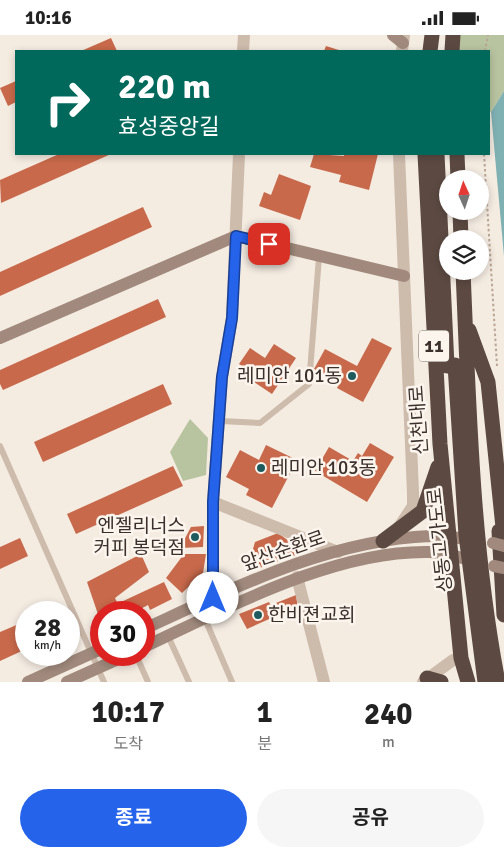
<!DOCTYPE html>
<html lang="ko">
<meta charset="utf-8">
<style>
:root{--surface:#fff;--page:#f6f6f6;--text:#222;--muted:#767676;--accent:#2563eb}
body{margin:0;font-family:Signika,"Noto Sans KR",sans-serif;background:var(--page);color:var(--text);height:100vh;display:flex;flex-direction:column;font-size:19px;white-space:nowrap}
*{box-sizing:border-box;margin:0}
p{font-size:16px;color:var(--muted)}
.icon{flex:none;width:28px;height:28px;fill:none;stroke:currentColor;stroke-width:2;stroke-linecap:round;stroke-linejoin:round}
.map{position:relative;height:647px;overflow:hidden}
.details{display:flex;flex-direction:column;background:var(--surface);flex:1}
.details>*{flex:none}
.guide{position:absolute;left:15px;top:15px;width:475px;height:105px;border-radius:0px;box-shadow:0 2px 8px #0003;background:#00695c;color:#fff;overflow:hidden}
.needle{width:32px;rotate:357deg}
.buttons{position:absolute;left:439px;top:135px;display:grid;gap:10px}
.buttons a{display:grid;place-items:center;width:50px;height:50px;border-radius:50%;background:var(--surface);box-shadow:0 2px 8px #0003;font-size:25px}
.speed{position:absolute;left:15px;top:566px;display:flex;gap:10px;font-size:25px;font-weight:700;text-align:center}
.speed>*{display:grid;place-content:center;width:65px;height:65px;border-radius:50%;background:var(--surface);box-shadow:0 2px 8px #0003;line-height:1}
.speed small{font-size:12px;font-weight:400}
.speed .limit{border:8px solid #d22;background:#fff;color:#111}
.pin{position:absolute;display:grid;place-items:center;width:42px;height:42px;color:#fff;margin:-21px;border-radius:10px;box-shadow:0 2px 8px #0006}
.me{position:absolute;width:55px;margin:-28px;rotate:0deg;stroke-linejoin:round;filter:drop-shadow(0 0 4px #0008)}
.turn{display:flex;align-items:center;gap:18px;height:105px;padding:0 20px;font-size:22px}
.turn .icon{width:65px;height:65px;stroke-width:2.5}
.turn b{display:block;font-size:35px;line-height:42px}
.eta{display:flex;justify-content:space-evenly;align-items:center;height:85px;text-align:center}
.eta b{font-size:30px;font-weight:700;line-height:35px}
.primary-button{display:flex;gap:10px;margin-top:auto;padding:10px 20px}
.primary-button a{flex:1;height:58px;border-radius:30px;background:var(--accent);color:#fff;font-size:20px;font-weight:700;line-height:58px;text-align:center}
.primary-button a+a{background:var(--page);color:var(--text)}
.status{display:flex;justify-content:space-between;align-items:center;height:35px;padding:0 25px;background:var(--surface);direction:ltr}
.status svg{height:14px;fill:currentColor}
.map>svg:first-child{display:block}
.green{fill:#b8c4a0}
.water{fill:#7fb0b2}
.building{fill:#c8694b}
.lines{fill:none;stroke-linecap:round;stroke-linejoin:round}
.path{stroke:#b9a596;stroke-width:2;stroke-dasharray:2.5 2.5;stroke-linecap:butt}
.lane{stroke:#cdbbac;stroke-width:6}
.street{stroke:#cdbbac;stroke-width:12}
.secondary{stroke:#a18a7d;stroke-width:12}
.highway{stroke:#5c4a42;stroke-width:15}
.secondary-bridge{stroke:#a18a7d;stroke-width:12}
.highway-bridge{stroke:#5c4a42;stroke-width:15}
.route-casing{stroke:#184099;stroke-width:12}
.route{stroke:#2563eb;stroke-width:9}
.poi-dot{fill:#1f5a5e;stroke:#fbf5ee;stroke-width:2}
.labels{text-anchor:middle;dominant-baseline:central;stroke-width:5;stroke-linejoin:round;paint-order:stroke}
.shield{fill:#fbf5ee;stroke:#756b66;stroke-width:1}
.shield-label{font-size:18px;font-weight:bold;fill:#3b302b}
.poi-label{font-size:19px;fill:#3b302b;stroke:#fbf5ee;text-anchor:end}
.street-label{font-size:19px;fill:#3b302b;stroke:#fbf5ee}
</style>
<div class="status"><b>10:16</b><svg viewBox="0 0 49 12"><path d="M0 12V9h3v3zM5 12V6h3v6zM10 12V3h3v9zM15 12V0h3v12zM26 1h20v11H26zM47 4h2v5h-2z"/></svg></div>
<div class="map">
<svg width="504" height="647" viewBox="0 0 504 647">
<rect width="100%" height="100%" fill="#f4ebe1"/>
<!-- green -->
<path class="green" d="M458,0H504V56L491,77H489V16H455Z
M190,384L208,403L206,440L183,446L170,417Z"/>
<!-- water -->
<path class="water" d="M504,56V221L491,77Z"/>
<!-- building -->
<path class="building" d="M111,3L117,16H81Z
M326,11L342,16H324Z
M16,46V67L8,71L0,53Z
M59,119H111L1,168L0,145Z
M314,119L344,121V119H378L369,155L339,147L341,140L310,132Z
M279,139L311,151L300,185L259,171L264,157L271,160Z
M143,172L152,192L0,261V237Z
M158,264L166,282L3,355L0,349V335Z
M372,303L392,313L363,367L337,353L340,347L314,334L325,314L357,331Z
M274,309L296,323L272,359L254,347L257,341L239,329L250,313L265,323Z
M163,349L172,369L43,427L34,407Z
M370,408L394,422L367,467L315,436L329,412L353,426L358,418L362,421Z
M266,410L297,425L272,473L246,460L249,454L226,442L240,415L259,425Z
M173,431L183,451L76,499L67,479Z
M204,491L203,512L180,513L191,492Z
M278,498L304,517L246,538L255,507Z
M20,503L28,521L0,534V512Z
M141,519L149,537L115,563L122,578H101V588L87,547Z
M184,519H206L203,538L182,558L166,543Z
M164,547L172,564L150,575L148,570L133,578H126L121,567Z
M296,560L298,574L281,580L276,568Z
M269,567L276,581L247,594L239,579Z
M26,586V614L0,626V597Z"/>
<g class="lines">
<!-- path -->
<path class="path" d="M485,16L488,0
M484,119L497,331"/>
<!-- lane -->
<path class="lane" d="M221,386L260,388L309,349L319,222
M0,411L104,647
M205,584L232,647
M168,601L189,647
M136,620L148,647"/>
<!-- street -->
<path class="street" d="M243,16L244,0
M402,16L404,0
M399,119L413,458V471L399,492
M213,467L338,517
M297,542L324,647
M213,563V467L222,342L232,283L239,119
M423,647L453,625L461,623"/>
<!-- secondary -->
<path class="secondary" d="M393,0L403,8
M0,303L236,201L404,241
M144,594C234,553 329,505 430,501C445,501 460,503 475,505
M144,612C228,573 334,515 429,517C445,517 461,523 477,527
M28,647L101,614
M67,647L127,620"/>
<!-- highway -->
<path class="highway" d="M430,16L432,0
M452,16L453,0
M425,119L440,409L461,623L468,647
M437,119L447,331
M457,119L458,144
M460,176L461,204
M463,236C469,373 472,512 498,647
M469,295L488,347L504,502
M499,496L504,580
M383,506L423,476L438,432
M427,643L441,647"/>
<!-- secondary-bridge -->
<path class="secondary-bridge" d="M493,508L504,511
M494,531L504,533"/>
<!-- highway-bridge -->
<path class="highway-bridge" d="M455,330L466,500L485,647"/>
</g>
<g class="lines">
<!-- route casing -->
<g class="route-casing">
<path id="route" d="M213,563V467L222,342L232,283L236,201L269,209"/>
</g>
<!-- route -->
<use href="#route" class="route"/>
</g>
<!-- markers -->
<g class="poi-dot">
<circle cx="352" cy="341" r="5"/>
<circle cx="261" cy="433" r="5"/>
<circle cx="195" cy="502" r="5"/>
<circle cx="258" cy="580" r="5"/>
</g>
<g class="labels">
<!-- shield labels -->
<rect class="shield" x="419" y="295.5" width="30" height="31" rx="4"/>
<g class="shield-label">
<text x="434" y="311">11</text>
</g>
<!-- poi labels -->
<g class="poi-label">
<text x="342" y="341">레미안 101동</text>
<text x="271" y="433" text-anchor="start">레미안 103동</text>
<text x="185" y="491">엔젤리너스<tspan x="185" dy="22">커피 봉덕점</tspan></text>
<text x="268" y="580" text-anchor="start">한비젼교회</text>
</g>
<!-- street labels -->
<g class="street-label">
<text transform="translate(419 385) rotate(-94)">신천대로</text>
<text transform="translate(440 505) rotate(-96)">상동고가도로</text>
<text transform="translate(283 516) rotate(-19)">앞산순환로</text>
</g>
</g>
</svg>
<div class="buttons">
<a><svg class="needle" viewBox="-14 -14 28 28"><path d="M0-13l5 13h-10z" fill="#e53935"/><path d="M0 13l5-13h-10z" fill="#767676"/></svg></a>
<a><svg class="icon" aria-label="layers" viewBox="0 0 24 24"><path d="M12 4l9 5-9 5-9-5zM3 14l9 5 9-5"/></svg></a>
</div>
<div class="speed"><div>28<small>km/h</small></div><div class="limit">30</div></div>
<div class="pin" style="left:269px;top:209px;background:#d93025"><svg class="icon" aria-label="arrive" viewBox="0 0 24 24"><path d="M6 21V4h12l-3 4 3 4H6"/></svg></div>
<svg class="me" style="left:213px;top:563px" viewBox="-20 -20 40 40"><circle r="19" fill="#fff"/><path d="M0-13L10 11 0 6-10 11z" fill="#2563eb"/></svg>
<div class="guide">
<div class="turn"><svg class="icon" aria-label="right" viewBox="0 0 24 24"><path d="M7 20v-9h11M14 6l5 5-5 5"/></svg><div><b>220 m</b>효성중앙길</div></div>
</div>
</div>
<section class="details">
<div class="eta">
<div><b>10:17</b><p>도착</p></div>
<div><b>1</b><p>분</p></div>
<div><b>240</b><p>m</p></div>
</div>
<div class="primary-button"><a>종료</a><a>공유</a></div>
</section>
